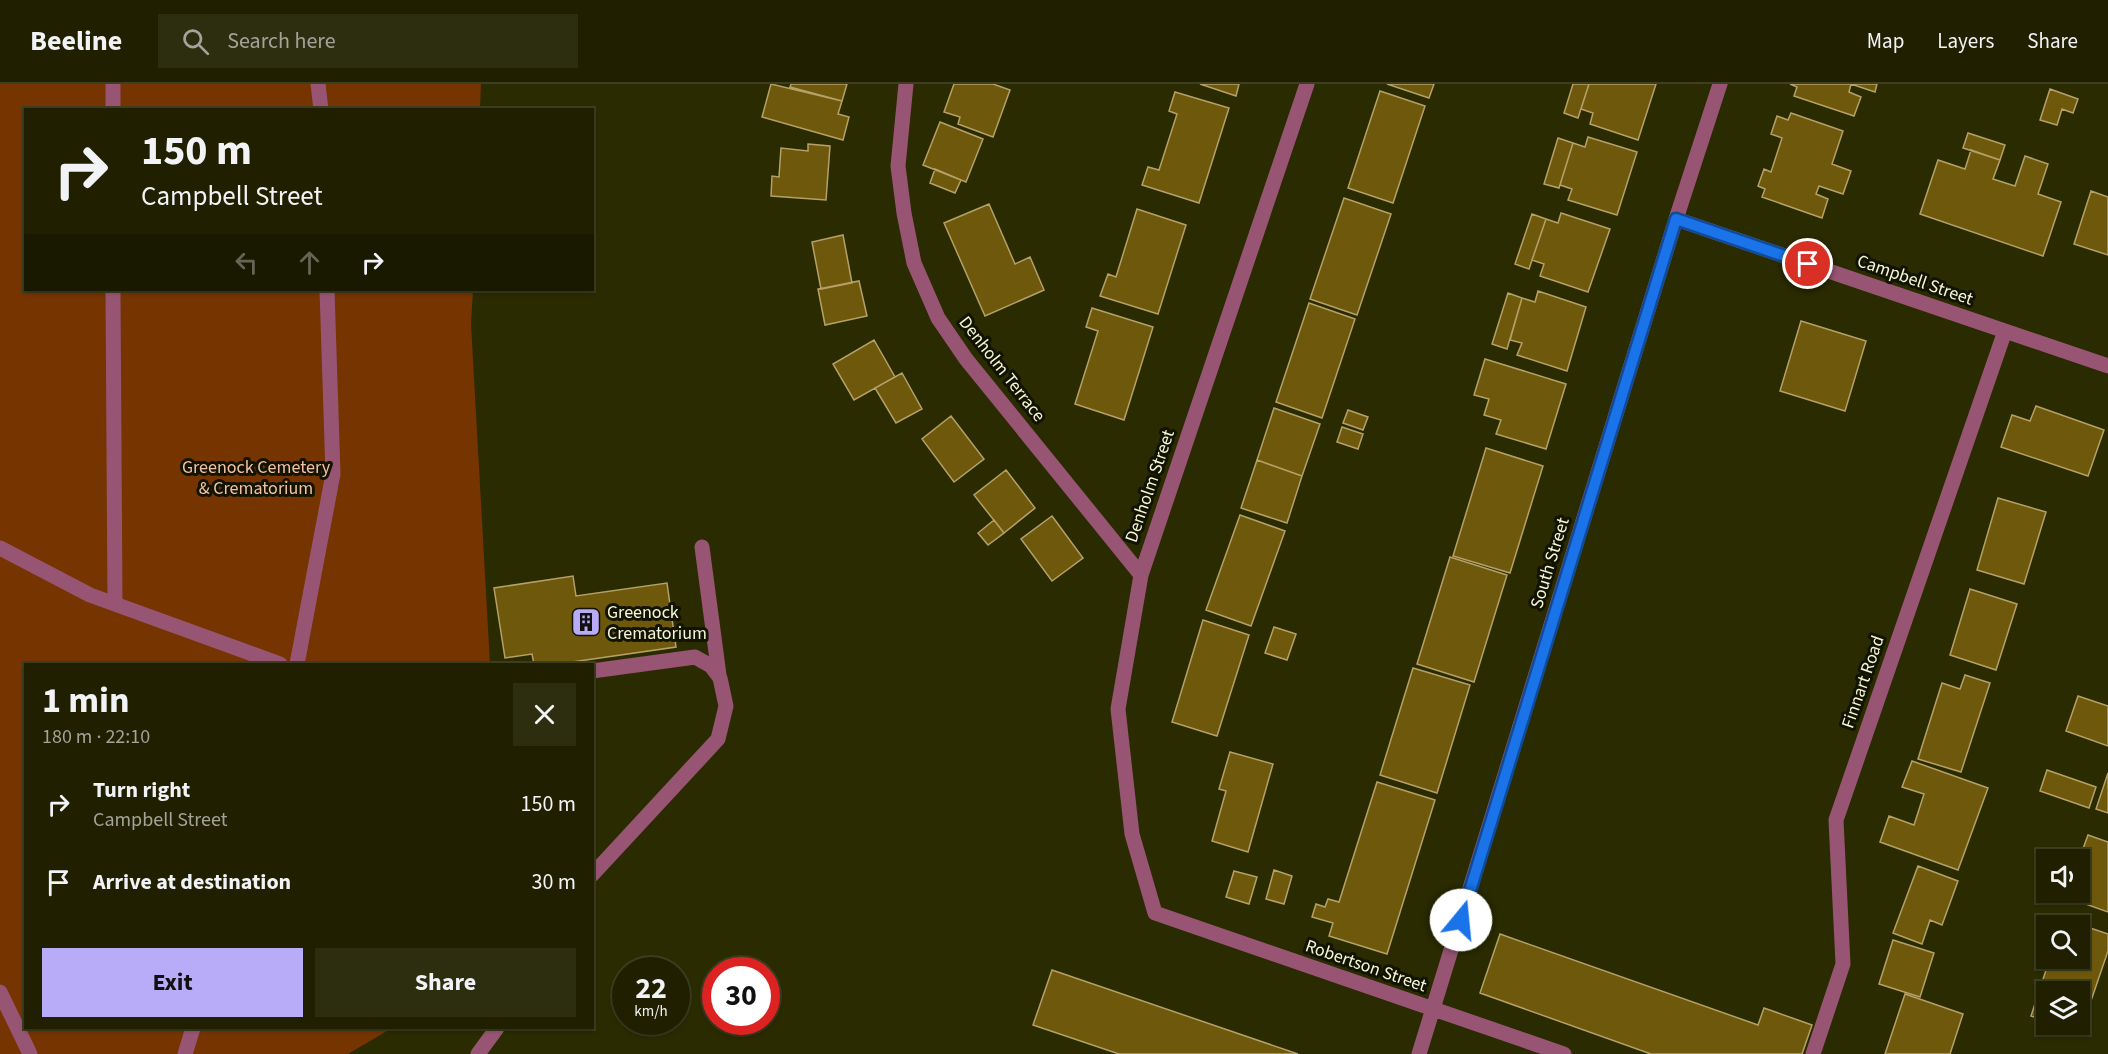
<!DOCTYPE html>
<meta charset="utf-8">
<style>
:root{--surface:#202000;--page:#2d2d0f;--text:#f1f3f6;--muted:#a2a399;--line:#3d3e22;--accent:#b8abf7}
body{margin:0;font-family:"Source Sans 3",sans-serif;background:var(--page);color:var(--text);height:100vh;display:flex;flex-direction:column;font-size:22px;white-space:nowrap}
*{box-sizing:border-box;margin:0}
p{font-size:20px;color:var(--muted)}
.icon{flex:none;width:33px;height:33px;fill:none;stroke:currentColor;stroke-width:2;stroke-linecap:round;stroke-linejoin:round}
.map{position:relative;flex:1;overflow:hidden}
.side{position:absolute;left:24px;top:579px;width:570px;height:366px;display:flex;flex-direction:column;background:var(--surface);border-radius:0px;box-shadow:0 2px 4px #0004,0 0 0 2px var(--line)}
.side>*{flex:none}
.banner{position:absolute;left:24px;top:24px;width:570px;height:183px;border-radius:0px;box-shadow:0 2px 4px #0004,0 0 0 2px var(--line);background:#202000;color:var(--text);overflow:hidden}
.tools{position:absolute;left:2036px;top:765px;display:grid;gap:12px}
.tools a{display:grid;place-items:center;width:54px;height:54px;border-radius:0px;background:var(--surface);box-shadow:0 2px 4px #0004,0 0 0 2px var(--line);font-size:30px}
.speed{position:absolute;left:612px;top:873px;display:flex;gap:12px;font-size:30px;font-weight:700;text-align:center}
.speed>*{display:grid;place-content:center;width:78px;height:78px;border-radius:50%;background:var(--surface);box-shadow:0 2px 4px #0004,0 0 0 2px var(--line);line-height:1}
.speed small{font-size:15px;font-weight:400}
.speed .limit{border:9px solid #d22;background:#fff;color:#111}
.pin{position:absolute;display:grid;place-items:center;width:51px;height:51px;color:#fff;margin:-26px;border:3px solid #fff;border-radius:50%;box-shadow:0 2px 6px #0007}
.me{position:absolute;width:66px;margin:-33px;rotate:17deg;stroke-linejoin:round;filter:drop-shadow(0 0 4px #0008)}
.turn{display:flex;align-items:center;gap:21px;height:126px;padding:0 18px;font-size:27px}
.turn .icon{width:78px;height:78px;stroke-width:2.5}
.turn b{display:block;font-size:42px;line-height:51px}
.lanes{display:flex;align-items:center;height:57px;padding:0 18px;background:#0003;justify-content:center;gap:30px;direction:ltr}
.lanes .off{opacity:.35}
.round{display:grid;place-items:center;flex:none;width:63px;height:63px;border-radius:0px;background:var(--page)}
.summary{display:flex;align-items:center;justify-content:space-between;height:102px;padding:0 18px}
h1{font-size:36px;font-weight:700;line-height:45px}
.button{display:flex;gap:12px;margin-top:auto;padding:12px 18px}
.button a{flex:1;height:69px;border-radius:0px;background:var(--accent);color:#111;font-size:24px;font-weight:700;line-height:69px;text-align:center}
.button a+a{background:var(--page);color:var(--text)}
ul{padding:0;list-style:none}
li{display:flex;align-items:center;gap:18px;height:78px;padding:0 18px}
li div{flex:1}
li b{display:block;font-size:22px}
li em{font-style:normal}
header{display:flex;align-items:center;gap:36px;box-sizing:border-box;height:84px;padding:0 30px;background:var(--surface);border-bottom:2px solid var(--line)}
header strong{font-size:28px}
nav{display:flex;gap:33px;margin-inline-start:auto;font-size:21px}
.search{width:420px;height:54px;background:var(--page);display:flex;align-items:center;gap:15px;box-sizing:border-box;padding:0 21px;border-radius:0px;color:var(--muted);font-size:22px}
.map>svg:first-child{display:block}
.green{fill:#753400}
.building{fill:#6e580b;stroke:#b5a168;stroke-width:1.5}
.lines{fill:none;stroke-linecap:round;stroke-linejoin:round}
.minor{stroke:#975573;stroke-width:15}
.route-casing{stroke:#114b97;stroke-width:15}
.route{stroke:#1a73e8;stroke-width:10}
.labels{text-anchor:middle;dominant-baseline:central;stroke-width:6;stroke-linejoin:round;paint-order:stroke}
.street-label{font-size:18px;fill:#f4f7d9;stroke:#121300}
.park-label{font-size:18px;fill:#f5c1a3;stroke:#121300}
.poi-label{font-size:18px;fill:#f4f7d9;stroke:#121300;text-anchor:start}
</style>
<header>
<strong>Beeline</strong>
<div class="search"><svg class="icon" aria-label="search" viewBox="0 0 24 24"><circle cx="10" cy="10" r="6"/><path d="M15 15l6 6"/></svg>Search here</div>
<nav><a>Map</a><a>Layers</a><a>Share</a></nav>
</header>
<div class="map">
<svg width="2108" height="970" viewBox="0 0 2108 970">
<rect width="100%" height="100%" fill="#2a2b00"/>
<!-- green -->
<path class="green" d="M0,0H481L480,25L26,26V206H473L471,240L490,580H26V944H392L348,970H0Z"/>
<!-- building -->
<path class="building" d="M771,0L842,17L838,30L849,33L843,56L762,33Z
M791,0H847L842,17L790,3Z
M954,0H993L1010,6L993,53L958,40L960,33L944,28Z
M1200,0H1239L1236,12Z
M1387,0H1434L1429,14Z
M1573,0H1589L1578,34L1564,29Z
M1589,0H1656L1638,56L1590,40L1593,29L1581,25Z
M1790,0H1877L1875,8L1851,0L1849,8L1861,13L1854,32L1794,12L1797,3Z
M2050,5L2078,15L2073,29L2062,25L2057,41L2040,36Z
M1380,7L1425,22L1393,119L1348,104Z
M1175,8L1229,24L1199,119L1142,101L1148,83L1159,86L1177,30L1169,27Z
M1791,29L1843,47L1832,80L1851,87L1843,110L1819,102L1816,110L1828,115L1822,134L1762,113L1765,105L1758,102L1764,85L1771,88L1782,54L1771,50L1777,32L1788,36Z
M940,38L983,55L966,98L923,81Z
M1968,49L2005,61L2000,76L1963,64Z
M1588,53L1637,68L1617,131L1568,116L1572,105L1560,101L1573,59L1585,63Z
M1558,54L1573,59L1559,104L1544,100Z
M808,60L830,62L826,116L771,112L772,92L779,93L781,64L808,67Z
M1971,66L2000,76L1993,95L2015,102L2025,72L2048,80L2038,110L2061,118L2043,172L1920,130L1938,76L1965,85Z
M935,85L961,96L955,109L930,99Z
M2091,107L2108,113V171L2074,160Z
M1344,114L1391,130L1357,231L1310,215Z
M989,120L1015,180L1030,173L1044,206L985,232L944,139Z
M1137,125L1186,141L1158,230L1100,212L1108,190L1116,193Z
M1561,129L1610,145L1588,208L1540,192L1544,180L1532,176L1546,135L1558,139Z
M1532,130L1546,135L1529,185L1515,180Z
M843,151L852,199L821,205L812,158Z
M859,197L867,232L825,241L818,205Z
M1538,207L1586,223L1567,287L1517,271L1522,259L1510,256L1522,214L1535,218Z
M1508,209L1522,214L1507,265L1492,260Z
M1309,219L1355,235L1322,334L1276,318Z
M1092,224L1153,243L1124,336L1075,320L1098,247L1086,243Z
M1801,237L1866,257L1845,327L1780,307Z
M874,256L895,293L854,316L833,280Z
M1485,275L1566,300L1546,365L1496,350L1501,336L1484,331L1489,315L1474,311Z
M902,289L922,325L896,339L875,304Z
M2036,322L2104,346L2088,392L2001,363L2012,331L2030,337Z
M1274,324L1320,340L1302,392L1257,376Z
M1348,326L1368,333L1363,346L1343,339Z
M951,332L984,375L954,398L922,355Z
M1342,343L1363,350L1358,365L1337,358Z
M1486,364L1543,382L1510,489L1453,472Z
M1257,376L1302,392L1287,439L1241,424Z
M1006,386L1035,424L1004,449L974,411Z
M1998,414L2046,428L2024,500L1977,486Z
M1240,431L1285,447L1251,542L1206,526Z
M1052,432L1083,474L1052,497L1021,455Z
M994,436L1004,449L988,461L978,449Z
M1450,473L1507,491L1474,598L1417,580Z
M573,492L576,512L667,499L676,563L558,580H534L532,570L505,574L494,504Z
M1970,505L2017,520L1996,586L1950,571Z
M1203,536L1249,551L1217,652L1172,638Z
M1274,543L1296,550L1287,576L1265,569Z
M1413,584L1470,601L1437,709L1380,691Z
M1965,591L1990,599L1961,688L1918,675L1942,599L1960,605Z
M2078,612L2108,622V662L2066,647Z
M1230,668L1273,680L1248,768L1212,757L1226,707L1219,705Z
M1912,677L1988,704L1958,786L1880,758L1889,732L1914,741L1924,710L1902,703Z
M2047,686L2096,703L2089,724L2040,707Z
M2108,689V729L2096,725Z
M1377,698L1435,716L1387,870L1329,852L1333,839L1312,833L1316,820L1325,823L1328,815L1339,818Z
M2088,751L2108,758V828L2066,813L2068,808H2079V776Z
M1918,782L1958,797L1942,841L1930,836L1922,860L1893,849Z
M1274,786L1292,792L1284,820L1266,815Z
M1234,787L1257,793L1249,820L1226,813Z
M2064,835L2108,850V867L2080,949L2055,940H2079V908H2046V937L2031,932L2050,874H2079V842H2061Z
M1500,850L1758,941L1764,924L1812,941L1802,970H1651L1480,909Z
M1893,856L1934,869L1920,913L1879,900Z
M1052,886L1298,970H1119L1033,941Z
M1905,910L1963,930L1950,970H1885Z"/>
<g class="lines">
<!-- minor -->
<path class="minor" d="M318,0L321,26
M906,0L898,82L904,129L914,179L938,234L966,275L1141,491
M1307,0L1141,491L1118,625L1132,750L1155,829L1564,970
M113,26V0
M1676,135L2108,282
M113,206L115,520
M702,463L719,591
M0,464L90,511L280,580
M297,580L333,390L327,206
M592,587L695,573L711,582L720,594L726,622L718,655L592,791
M0,908L30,970
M185,970L193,944
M478,970L497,944
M1419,970L1676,135L1720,0
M1813,970L1843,880L1836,736L2005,247"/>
</g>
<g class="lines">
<!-- route casing -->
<g class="route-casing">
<path id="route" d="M1461,836L1676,135L1808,180"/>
</g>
<!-- route -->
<use href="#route" class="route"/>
</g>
<!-- icons -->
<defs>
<g id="building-square" transform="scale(1.5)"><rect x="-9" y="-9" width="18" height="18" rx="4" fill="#b8abf7" stroke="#121300"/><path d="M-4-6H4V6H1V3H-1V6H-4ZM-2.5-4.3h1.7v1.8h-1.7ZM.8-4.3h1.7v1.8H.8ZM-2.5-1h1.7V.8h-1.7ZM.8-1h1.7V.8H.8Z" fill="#111"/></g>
</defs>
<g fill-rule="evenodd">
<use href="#building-square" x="586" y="538"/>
</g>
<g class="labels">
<!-- street labels -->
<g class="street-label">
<text transform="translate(1915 196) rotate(19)">Campbell Street</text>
<text transform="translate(1002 285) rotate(52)">Denholm Terrace</text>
<text transform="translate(1150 402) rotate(-71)">Denholm Street</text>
<text transform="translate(1550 479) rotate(-73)">South Street</text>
<text transform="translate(1863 598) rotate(-71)">Finnart Road</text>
<text transform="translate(1366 882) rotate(19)">Robertson Street</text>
</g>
<!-- park labels -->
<g class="park-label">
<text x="256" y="383">Greenock Cemetery<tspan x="256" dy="21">&amp; Crematorium</tspan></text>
</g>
<!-- poi labels -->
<g class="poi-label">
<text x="607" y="528">Greenock<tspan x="607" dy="21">Crematorium</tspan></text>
</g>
</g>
</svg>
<div class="tools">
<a><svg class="icon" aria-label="sound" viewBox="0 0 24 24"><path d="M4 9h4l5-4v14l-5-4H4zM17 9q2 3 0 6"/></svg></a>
<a><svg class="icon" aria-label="search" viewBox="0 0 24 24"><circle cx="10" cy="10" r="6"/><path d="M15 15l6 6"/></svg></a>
<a><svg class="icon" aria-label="layers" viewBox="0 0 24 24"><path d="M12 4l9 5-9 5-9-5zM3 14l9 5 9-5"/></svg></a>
</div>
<div class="speed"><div>22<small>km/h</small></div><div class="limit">30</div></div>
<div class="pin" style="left:1808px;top:180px;background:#d93025"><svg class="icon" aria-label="arrive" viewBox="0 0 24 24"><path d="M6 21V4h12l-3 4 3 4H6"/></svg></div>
<svg class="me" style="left:1461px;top:836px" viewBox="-20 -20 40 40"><circle r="19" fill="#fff"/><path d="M0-13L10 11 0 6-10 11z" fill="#1a73e8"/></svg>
<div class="banner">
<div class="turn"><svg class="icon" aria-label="right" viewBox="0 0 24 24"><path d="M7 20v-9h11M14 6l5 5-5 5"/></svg><div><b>150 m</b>Campbell Street</div></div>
<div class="lanes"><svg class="icon off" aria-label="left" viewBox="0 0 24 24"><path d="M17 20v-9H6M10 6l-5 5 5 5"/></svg><svg class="icon off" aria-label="ahead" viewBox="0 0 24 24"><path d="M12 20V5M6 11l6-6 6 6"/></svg><svg class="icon" aria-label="right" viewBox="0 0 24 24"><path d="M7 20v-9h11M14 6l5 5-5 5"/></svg></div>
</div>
<section class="side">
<div class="summary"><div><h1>1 min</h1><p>180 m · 22:10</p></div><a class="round"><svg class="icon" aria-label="close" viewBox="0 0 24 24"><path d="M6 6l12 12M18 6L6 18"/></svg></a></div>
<ul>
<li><svg class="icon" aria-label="right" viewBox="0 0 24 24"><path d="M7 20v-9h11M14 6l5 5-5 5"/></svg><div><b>Turn right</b><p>Campbell Street</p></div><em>150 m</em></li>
<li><svg class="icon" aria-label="arrive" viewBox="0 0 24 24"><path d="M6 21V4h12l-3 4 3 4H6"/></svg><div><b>Arrive at destination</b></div><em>30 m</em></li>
</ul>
<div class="button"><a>Exit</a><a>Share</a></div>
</section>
</div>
